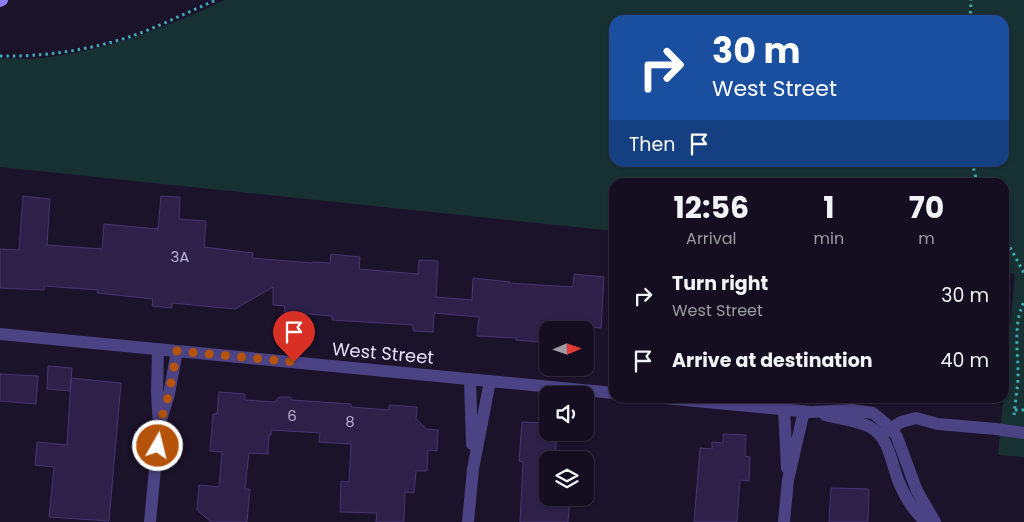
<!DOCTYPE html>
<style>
:root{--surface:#140e20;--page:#211c2d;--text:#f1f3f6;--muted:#9d9ca5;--line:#332e3e}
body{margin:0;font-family:Poppins,sans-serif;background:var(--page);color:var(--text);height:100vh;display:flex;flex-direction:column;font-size:19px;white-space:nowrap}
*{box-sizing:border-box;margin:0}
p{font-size:16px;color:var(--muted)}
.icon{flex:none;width:28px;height:28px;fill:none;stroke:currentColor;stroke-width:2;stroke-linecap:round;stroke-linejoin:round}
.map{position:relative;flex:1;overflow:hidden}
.panel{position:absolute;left:609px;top:178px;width:400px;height:225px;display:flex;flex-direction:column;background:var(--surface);border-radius:15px;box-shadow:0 1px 4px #0004,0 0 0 1px var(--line)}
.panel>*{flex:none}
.top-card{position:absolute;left:609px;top:15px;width:400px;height:152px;border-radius:15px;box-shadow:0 1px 4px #0004,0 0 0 1px var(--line);background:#1a4fa0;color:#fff;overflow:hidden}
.needle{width:32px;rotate:88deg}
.tools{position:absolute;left:539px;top:321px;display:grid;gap:10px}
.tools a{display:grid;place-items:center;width:55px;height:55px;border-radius:10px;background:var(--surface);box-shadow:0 1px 4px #0004,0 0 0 1px var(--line);font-size:25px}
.pin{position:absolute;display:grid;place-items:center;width:42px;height:42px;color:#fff;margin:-51px -21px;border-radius:50% 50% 50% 0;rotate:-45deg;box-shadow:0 0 5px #0007}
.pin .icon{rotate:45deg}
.me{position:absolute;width:55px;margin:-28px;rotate:8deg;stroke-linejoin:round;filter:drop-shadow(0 0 4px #0008)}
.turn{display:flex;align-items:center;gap:18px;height:105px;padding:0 20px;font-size:22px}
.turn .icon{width:65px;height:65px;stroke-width:2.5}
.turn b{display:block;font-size:35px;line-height:42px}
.then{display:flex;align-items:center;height:48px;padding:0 20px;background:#0003;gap:10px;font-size:19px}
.eta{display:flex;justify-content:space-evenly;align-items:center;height:85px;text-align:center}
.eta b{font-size:30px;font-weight:700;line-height:35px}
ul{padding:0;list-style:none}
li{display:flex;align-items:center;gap:15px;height:65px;padding:0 20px}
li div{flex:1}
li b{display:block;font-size:19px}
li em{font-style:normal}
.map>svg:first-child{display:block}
.green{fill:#173133;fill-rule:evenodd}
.building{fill:#2d2149;stroke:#483573}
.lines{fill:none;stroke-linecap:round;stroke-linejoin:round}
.path{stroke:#3caeb4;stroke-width:3;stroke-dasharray:2.5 4;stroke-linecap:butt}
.street{stroke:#4c4385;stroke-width:12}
.secondary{stroke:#8e7ef4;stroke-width:12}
.route{stroke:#b45309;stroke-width:9;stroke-dasharray:0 16.2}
.labels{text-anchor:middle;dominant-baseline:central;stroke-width:5;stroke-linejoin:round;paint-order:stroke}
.number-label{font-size:15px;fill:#b8b0cf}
.street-label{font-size:18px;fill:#e6dffc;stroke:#1a132a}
</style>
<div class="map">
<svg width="1024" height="522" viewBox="0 0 1024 522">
<rect width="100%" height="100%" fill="#1a132a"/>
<!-- green -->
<path class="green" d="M225,0H1024V457L998,455L1015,274L1004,272V182H614V231L0,167V58C14,58 29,60 42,58C106,51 167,27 225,0ZM614,20H1004V162H614Z"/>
<!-- building -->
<path class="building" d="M23,196L50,199L47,245L102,249L104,224L158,229L161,196L180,197L179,219L206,221L204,247L253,253L252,258L312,263V262L330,263L331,254L360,257L359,269L418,274L419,260L438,261L436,297L472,300L473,278L510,282L509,283L573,287L574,274L604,277L601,328L589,327V330H548V343L516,340V338L477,336L479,317L434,313L433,332L413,331V325L332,320V316L284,312L285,306L273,305V287L235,309L172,303V308L152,306L153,299L97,293L98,290L44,286V290L0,288V249L19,250Z
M48,366L72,368L70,391L47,389Z
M0,374L38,376L36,404L0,401Z
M71,378L121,383L109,521L49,517L54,467L35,465L37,442L67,445Z
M219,392L245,394V400L275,402L279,397H290L292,400L351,404V407L389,410V405L417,407L416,419L427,429L438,430L437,451L428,450L427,471H416L414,493L405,492L404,522H376L377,513L340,512L341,481L349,482L351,444L319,442L320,433L271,430V435H269L268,454L249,453L245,489H250L247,522H211L197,510L199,485L219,487L222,452L210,451L213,414H217Z
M522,422L548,423V432H557L555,460H548V498H570L568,522H520L523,462L519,461Z
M723,434L746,435L745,456L750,457L749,481L740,480L737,522H694L700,448L712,449V442L723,443Z
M831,488L869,489L868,522H829Z"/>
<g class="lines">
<!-- path -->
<path class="path" d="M970,20L971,0
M0,56C43,57 90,50 132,36C160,26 188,12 216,0
M972,162L977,182
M1004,236L1024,273
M1015,410H1024
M1014,415C1015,404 1017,392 1018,380C1019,355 1012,326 1024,302"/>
<!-- street -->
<path class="street" d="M0,334L614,393
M470,379L472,444
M664,398L811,412L852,410L873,413L891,428L897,437L917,491L935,522
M784,409L787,468
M825,415C840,419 857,420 870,427C889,437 891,462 898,480C904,495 913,511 926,522
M161,420L169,394L177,351
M884,433L901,422L916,418L938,424L996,429L1024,433
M150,522L159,427L157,393L158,349
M468,522L473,469L490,381
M784,522L788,480L804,411"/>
<!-- secondary -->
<path class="secondary" d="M0,1L2,0"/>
</g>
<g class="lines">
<!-- route -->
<path class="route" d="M158,446L159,427L169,394L177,351L294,362"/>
</g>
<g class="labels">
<!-- number labels -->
<g class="number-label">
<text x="180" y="256">3A</text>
<text x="292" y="415">6</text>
<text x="350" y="421">8</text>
</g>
<!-- street labels -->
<g class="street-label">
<text transform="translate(383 353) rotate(5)">West Street</text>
</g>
</g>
</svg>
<div class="tools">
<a><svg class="needle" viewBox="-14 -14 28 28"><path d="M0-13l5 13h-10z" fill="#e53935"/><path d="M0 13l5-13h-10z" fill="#9d9ca5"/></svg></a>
<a><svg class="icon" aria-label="sound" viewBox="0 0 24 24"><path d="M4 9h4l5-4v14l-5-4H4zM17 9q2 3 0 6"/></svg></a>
<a><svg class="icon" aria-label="layers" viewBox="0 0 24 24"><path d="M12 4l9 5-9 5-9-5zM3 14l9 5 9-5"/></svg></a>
</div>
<div class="pin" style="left:294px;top:362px;background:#d93025"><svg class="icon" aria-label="arrive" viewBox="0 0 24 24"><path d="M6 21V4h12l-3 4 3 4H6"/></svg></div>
<svg class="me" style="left:158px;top:446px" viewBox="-20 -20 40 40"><circle r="17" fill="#b45309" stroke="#fff" stroke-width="3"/><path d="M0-11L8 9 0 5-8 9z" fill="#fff"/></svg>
<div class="top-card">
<div class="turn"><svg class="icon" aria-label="right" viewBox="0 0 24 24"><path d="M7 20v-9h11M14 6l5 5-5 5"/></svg><div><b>30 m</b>West Street</div></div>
<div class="then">Then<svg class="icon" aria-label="arrive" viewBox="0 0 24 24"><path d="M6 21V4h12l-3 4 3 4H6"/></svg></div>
</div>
<section class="panel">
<div class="eta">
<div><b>12:56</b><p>Arrival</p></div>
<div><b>1</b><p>min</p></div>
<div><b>70</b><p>m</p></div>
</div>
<ul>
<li><svg class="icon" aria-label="right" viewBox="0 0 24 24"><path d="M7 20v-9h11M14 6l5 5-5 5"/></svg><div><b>Turn right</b><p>West Street</p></div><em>30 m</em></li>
<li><svg class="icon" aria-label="arrive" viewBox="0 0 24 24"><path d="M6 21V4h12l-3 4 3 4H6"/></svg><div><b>Arrive at destination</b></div><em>40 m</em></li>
</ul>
</section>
</div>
